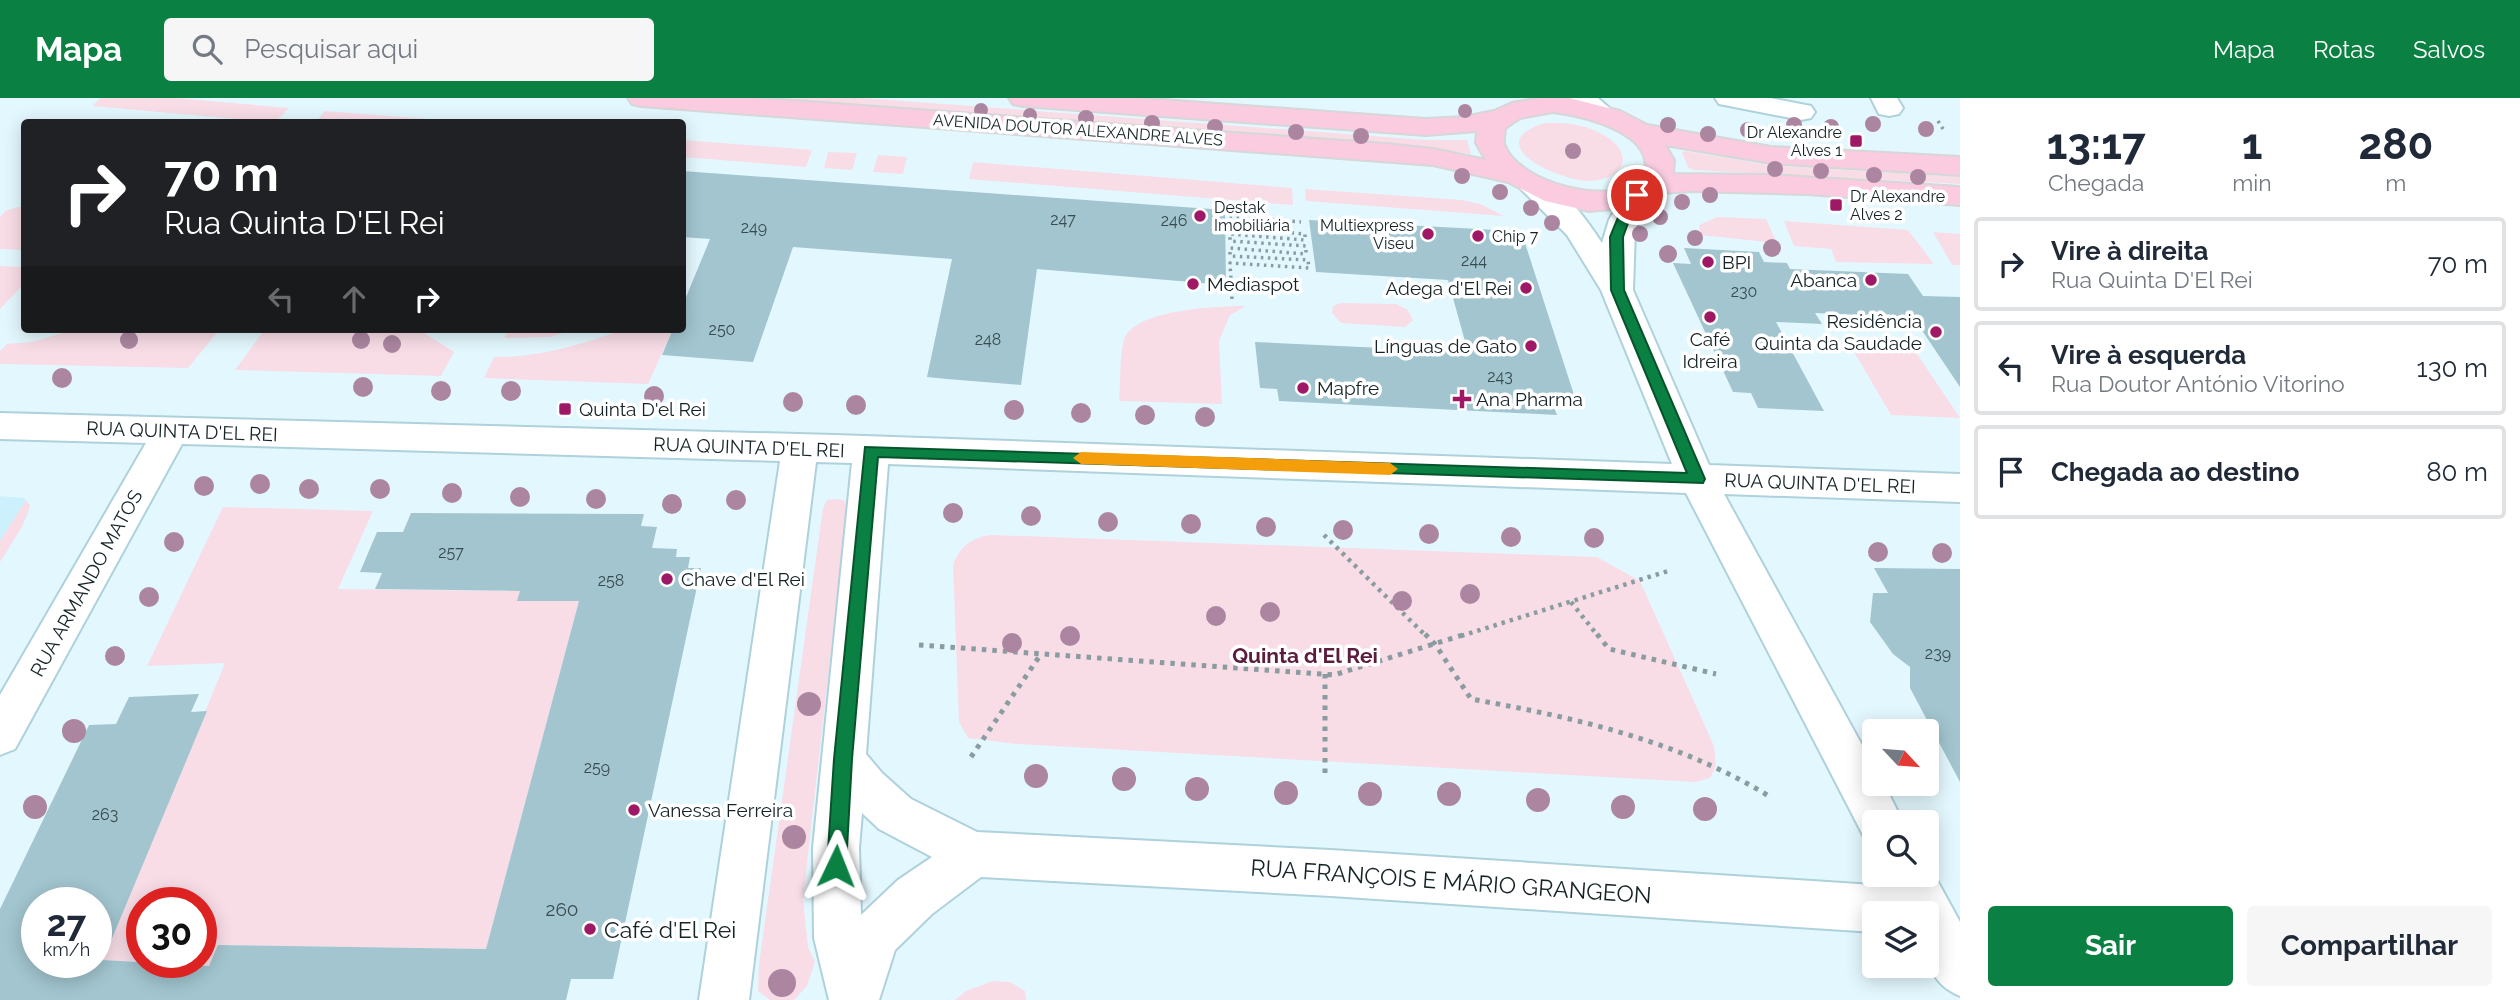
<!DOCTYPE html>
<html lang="pt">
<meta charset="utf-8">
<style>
:root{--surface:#fff;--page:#f6f6f7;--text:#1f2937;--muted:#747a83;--line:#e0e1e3;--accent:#0b8043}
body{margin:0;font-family:Raleway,sans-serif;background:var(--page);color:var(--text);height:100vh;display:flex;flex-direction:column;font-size:26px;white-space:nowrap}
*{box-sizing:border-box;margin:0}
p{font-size:23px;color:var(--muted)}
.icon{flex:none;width:38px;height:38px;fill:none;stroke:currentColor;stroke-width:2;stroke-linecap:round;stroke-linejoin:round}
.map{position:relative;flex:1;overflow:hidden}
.drawer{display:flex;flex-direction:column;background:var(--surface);width:560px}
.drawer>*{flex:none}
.hud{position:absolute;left:21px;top:21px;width:665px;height:214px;border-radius:7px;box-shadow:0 4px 18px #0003;background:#202124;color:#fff;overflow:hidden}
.needle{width:46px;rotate:116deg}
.fabs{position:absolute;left:1862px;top:621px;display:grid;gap:14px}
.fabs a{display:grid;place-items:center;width:77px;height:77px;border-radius:7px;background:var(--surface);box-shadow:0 4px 18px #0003;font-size:35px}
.speed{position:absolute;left:21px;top:789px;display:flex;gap:14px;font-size:35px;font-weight:700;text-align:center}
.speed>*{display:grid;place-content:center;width:91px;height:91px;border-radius:50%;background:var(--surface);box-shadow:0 4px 18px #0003;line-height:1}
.speed small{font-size:18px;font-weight:400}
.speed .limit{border:10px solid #d22;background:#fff;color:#111}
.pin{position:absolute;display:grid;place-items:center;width:60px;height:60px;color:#fff;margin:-30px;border:4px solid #fff;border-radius:50%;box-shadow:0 2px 7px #0007}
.me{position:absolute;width:77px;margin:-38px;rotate:2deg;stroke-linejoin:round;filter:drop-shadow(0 0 5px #0008)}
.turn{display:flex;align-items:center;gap:24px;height:147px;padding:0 28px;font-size:32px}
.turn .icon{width:91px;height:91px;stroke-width:2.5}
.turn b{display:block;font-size:49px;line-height:60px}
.lanes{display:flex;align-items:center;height:66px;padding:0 28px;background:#0003;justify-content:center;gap:35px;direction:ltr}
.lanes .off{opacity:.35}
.eta{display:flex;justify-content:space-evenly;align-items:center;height:119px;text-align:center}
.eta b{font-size:42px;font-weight:700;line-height:49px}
.action{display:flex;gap:14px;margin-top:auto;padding:14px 28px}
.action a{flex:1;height:80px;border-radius:7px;background:var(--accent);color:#fff;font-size:28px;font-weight:700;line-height:80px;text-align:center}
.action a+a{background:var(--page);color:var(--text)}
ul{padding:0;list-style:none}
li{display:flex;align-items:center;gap:21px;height:94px;margin:0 14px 10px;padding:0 14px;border:4px solid var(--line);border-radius:7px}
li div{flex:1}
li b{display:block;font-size:26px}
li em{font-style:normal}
header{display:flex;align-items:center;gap:42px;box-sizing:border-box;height:98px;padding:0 35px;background:var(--accent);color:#fff}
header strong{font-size:33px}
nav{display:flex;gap:38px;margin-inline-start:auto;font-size:24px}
.search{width:490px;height:63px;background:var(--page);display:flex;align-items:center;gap:18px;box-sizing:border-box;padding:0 24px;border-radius:7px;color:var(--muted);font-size:26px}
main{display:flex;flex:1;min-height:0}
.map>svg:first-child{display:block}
.built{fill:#cdf1fc}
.green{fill:#f8dde7}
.building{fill:#a2c5cf;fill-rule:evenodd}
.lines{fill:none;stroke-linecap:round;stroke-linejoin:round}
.minor-casing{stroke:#aed1db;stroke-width:4}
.major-casing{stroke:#d5d7d8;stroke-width:4}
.path-far2{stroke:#8a9ca0;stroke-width:3.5;stroke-dasharray:2.5 4.5;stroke-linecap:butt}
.path-far1{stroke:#8a9ca0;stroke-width:4.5;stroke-dasharray:3.5 5;stroke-linecap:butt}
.path{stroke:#8a9ca0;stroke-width:5;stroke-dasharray:4.5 6;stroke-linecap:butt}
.minor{fill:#fff;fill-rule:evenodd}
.major{fill:#fbcce0;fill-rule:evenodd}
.tree{fill:#ac86a1}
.route{fill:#0b8043;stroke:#07532c;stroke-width:2}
.slow{fill:#f59e0b}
.poi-dot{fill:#9f1866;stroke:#fff;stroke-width:2.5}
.labels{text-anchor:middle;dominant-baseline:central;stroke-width:7;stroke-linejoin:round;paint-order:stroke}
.far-street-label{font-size:16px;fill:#152326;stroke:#fff}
.far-poi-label{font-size:16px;fill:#152326;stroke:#fff;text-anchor:start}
.number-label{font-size:16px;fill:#384c50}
.poi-label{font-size:19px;fill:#152326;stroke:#fff;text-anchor:start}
.street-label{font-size:19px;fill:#152326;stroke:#fff}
.near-number-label{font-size:19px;fill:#384c50}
.neighbourhood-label{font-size:21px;font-weight:bold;fill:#5b1c3d;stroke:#fff}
.near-street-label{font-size:23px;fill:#152326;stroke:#fff}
.near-poi-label{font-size:23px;fill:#152326;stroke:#fff;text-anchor:start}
</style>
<header>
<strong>Mapa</strong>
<div class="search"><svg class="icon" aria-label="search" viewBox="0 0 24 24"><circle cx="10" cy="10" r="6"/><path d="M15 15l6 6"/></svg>Pesquisar aqui</div>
<nav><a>Mapa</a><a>Rotas</a><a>Salvos</a></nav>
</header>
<main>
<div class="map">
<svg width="1960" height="902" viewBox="0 0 1960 902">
<rect width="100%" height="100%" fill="#e3f8fe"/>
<!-- built -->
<path class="built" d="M0,398L24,400L30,408L27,418L0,463Z"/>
<!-- green -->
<path class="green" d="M101,0H176L289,10L275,24H270L92,8Z
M752,0H863L1426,42H1467L1471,56L1427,50Z
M325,13L466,24H316Z
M1545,25C1567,24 1588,27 1607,39C1638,60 1619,83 1588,83C1555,82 1479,45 1545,25Z
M683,42L812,52L806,69L683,59Z
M1685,53L1768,67L1960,79V86L1693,72L1688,69L1682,55Z
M828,54L857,55L852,72L824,70Z
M878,57L907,59L903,76L873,74Z
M973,64L1292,90L1293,107L969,81Z
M1305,91L1462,102L1480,106L1504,118L1306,103Z
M18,109H24V152L0,151V119L5,113Z
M1717,119L1766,121L1777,145L1700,137L1699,127Z
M1784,123L1908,132L1934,166L1836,164L1831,151L1794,148Z
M1933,134L1960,136V167H1952Z
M0,168L24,169V186L0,211Z
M1340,205L1396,206L1408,212L1413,222L1405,229L1341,225L1332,215L1333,208Z
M1246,208L1230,217L1219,243L1222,306L1119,303C1121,284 1119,260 1124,242C1133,211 1220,208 1246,208Z
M76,231H220L188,270L0,266V253L7,246L32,244Z
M265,231H418L454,254L441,278L235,272Z
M510,231H576L550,239L504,240Z
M625,231H673L648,286L484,280L494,259C543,259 579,247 625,231Z
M1850,247L1913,250L1960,320L1891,317Z
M836,401L844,402L847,411L803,801L808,849L815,864L807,888L794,902H770L758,893L759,866L823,410L827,402Z
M26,402L30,408L22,429L0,464V443Z
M223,409L373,413L338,491L520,493L518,503H579L486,851L219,847L209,868L144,865L201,864V805H142V864L103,862L225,565L147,568Z
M992,437L1597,459L1640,483L1714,648L1716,668L1710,680L1695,684L1017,646L968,640L959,624L953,467C960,448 972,439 992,437Z
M993,883L1010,884L1025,893L1026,902H955L966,893Z"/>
<!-- building -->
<path class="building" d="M682,73L1225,112L1226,187L1037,171L1021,287L947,281L927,279L952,161L793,149L753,264L662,257L673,231H682V209L710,141L682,139Z
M1309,122L1497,132L1500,143L1525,145L1576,303L1551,302L1557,317L1279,303L1277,291L1260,290L1255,244L1468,254L1448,182L1316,174Z
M1684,150L1759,154L1764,164L1787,165L1790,171L1908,176L1923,198L1960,199V289L1913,219L1815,215L1822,226L1776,224L1824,313L1758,310L1751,295L1733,294L1673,165L1691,166Z
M411,415L644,416L641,428L657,429L652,450L677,451L676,459H690L688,470H701L613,881H571L566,902H0V811L89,627L116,626L129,599L199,596L191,614L207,613L103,862L209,868L218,847L486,851L579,503H517L520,493L375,491L382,475L360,474L377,434H403ZM37,805H96V864H37Z
M1874,470L1960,471V684L1910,590V569L1893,556L1870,524L1873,495H1888Z"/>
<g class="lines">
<!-- minor casing -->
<g class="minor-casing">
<path id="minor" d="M1567,0H1598L1615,15L1611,21C1594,25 1576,14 1567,0Z
M1715,0H1770L1811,8L1815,14L1811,20L1801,22L1719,6Z
M1871,0H1897L1903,10L1899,16L1889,18L1879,16Z
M1533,79C1563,87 1586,121 1602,145L1609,122L1627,91L1637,88L1647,91L1652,97L1635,132L1633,192L1709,367L1960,376V404L1724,396L1874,669V686H1884L1903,724H1874V744L1864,739L1686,395L888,366L866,656L882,675L911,701L977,734L1331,752L1889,788L1885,777H1927V764L1960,824V898C1922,882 1927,851 1927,816H1874V834L1331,798L981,779L932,816L895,852L879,902H829L814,840L813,750L852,365L816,364L749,902H699L780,363L182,346L15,651L0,657V597L146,345L0,341V315L835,337L1672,366L1601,192L1567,137L1518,88L1523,82ZM862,715L879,731L932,759L898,782L861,817L859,750Z"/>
</g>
<!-- major casing -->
<g class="major-casing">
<path id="major" d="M628,0H753L1385,46L1433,51L1486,62L1476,45L1477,33L1426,37L1022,8L1013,6L1009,0H1135L1426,21L1464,19L1494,13L1512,5L1541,0H1569L1620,13L1647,27L1771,49L1960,59V77L1771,65L1665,47L1674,62L1673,76L1769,77L1960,89V107L1807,96L1692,93L1662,95L1651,102L1623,110L1589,113L1545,103L1508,84L1433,67L641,8L632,6ZM1553,14C1583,18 1661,35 1643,80C1613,110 1518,86 1504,46C1503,42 1505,35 1505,30L1520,20Z"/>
</g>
<!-- path-far2 -->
<path class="path-far2" d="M1938,23L1945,34
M1232,201L1230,165L1309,170L1308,162L1230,158V150L1306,156V148L1230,143V136L1305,142V136L1229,129V118L1301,124"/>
<!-- path-far1 -->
<path class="path-far1" d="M1324,437L1426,538
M1571,504L1598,538
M1461,538L1668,473"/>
<!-- path -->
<path class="path" d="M1425,536L1435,546L1471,601C1577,620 1680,643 1772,700
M1597,536L1609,551L1716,576
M919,547L1334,577L1466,536
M1325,576V677
M971,659L1041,556"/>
<!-- minor -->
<use href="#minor" class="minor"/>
<!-- major -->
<use href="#major" class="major"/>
</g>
<!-- trees -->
<g class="tree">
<circle cx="981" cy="12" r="7"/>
<circle cx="1465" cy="13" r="7"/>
<circle cx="1030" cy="17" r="7"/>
<circle cx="1086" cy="20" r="8"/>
<circle cx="1152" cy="25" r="8"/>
<circle cx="1873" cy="26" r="8"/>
<circle cx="1668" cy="27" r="8"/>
<circle cx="1794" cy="27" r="8"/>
<circle cx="1215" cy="29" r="8"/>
<circle cx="1831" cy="29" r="8"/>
<circle cx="1926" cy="31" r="8"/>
<circle cx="1748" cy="32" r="8"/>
<circle cx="1296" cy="34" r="8"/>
<circle cx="1708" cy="36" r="8"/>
<circle cx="1361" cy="38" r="8"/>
<circle cx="1573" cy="53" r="8"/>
<circle cx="1775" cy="71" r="8"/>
<circle cx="1821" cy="73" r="8"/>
<circle cx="1874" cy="77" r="8"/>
<circle cx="1462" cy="78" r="8"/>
<circle cx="1918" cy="79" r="8"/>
<circle cx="1500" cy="94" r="8"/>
<circle cx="1710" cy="97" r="8"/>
<circle cx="1682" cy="104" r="8"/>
<circle cx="1531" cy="110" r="8"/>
<circle cx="1660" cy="119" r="8"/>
<circle cx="1552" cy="125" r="8"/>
<circle cx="1640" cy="136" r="8"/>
<circle cx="1695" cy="140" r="8"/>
<circle cx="1772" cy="150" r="9"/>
<circle cx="1668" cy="156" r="9"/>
<circle cx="129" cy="242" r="9"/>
<circle cx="361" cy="242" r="9"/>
<circle cx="392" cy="246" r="9"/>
<circle cx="62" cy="280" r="10"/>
<circle cx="363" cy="289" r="10"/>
<circle cx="441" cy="293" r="10"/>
<circle cx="511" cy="293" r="10"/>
<circle cx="654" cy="298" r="10"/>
<circle cx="793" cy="304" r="10"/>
<circle cx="856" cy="307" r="10"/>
<circle cx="1014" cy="312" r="10"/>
<circle cx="1081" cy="315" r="10"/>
<circle cx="1145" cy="317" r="10"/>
<circle cx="1205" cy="319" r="10"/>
<circle cx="260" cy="386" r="10"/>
<circle cx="204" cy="388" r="10"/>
<circle cx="309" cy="391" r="10"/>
<circle cx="380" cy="391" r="10"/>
<circle cx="452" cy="395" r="10"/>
<circle cx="520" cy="399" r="10"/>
<circle cx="596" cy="401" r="10"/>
<circle cx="736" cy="402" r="10"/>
<circle cx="672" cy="406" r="10"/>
<circle cx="953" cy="415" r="10"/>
<circle cx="1031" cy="418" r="10"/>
<circle cx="1108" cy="424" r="10"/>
<circle cx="1191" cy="426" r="10"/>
<circle cx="1266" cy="429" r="10"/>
<circle cx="1343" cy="432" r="10"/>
<circle cx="1429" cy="436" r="10"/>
<circle cx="1511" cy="439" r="10"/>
<circle cx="1594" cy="440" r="10"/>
<circle cx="174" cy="444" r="10"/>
<circle cx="1878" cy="454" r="10"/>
<circle cx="1942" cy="455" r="10"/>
<circle cx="1470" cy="496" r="10"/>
<circle cx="149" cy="499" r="10"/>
<circle cx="1402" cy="503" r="10"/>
<circle cx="1270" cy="514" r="10"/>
<circle cx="1216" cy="518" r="10"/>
<circle cx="1070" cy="538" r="10"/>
<circle cx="1012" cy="545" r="10"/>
<circle cx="115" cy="558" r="10"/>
<circle cx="809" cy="606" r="12"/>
<circle cx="74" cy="633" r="12"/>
<circle cx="1036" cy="678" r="12"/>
<circle cx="1124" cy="681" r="12"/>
<circle cx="1197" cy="691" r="12"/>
<circle cx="1286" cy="695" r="12"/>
<circle cx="1370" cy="696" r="12"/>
<circle cx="1449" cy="696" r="12"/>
<circle cx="1538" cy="702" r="12"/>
<circle cx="35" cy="709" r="12"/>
<circle cx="1623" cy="709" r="12"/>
<circle cx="1705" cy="711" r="12"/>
<circle cx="794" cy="739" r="12"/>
<circle cx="782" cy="885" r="14"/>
</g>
<!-- route -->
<path class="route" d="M1637,94L1643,97L1631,117L1623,139L1624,192L1705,381L1703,385L878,359L852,661L846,768L843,774L836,777L830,774L827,768L834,661L865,349L1687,375L1611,192L1610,139L1619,117L1633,95Z"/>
<!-- slow -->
<path class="slow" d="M1081,354L1390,365L1398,371L1390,377L1081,366L1073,360Z"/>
<!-- markers -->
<g class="poi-dot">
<rect x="1849" y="36" width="14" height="14" rx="3.5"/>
<rect x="1829" y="100" width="14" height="14" rx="3.5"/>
<circle cx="1200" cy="118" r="7"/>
<circle cx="1428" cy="136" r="7"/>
<circle cx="1478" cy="138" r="7"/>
<circle cx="1708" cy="164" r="7"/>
<circle cx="1871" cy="182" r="7"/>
<circle cx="1193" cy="186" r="7"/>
<circle cx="1526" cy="190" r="7"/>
<circle cx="1710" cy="219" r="7"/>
<circle cx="1936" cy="234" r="7"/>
<circle cx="1531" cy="248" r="7"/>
<circle cx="1303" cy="290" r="7"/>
<path d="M1458.5 290.5h7v7h7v7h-7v7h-7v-7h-7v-7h7z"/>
<rect x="558" y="304" width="14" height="14" rx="3.5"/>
<circle cx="667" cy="481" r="7"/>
<circle cx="634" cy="712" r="7"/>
<circle cx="590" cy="831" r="7"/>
</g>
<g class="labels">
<!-- far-street labels -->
<g class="far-street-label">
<text transform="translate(1078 32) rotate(4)">AVENIDA DOUTOR ALEXANDRE ALVES</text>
</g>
<!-- far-poi labels -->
<g class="far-poi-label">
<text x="1842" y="34" text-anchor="end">Dr Alexandre<tspan x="1842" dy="18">Alves 1</tspan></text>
<text x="1850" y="98">Dr Alexandre<tspan x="1850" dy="18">Alves 2</tspan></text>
<text x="1214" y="109">Destak<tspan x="1214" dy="18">Imobiliária</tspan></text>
<text x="1414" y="127" text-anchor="end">Multiexpress<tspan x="1414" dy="18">Viseu</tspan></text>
<text x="1492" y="138">Chip 7</text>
</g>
<!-- number labels -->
<g class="number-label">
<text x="1063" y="121">247</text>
<text x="1174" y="122">246</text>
<text x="754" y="129">249</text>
<text x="1474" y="162">244</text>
<text x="1744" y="193">230</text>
<text x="722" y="231">250</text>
<text x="988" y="241">248</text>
<text x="1500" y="278">243</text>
<text x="451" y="454">257</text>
<text x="611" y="482">258</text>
<text x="1938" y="555">239</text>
<text x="597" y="669">259</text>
<text x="105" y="716">263</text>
</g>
<!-- poi labels -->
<g class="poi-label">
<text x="1722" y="164">BPI</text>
<text x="1857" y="182" text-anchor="end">Abanca</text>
<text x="1207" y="186">Mediaspot</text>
<text x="1512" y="190" text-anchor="end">Adega d'El Rei</text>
<text x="1922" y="223" text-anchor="end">Residência<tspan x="1922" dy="22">Quinta da Saudade</tspan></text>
<text x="1710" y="241" text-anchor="middle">Café<tspan x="1710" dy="22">Idreira</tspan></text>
<text x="1517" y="248" text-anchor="end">Línguas de Gato</text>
<text x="1317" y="290">Mapfre</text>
<text x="1476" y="301">Ana Pharma</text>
<text x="579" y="311">Quinta D'el Rei</text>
<text x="681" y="481">Chave d'El Rei</text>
<text x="648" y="712">Vanessa Ferreira</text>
</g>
<!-- street labels -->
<g class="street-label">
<text transform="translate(182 333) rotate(2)">RUA QUINTA D'EL REI</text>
<text transform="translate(749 349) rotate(2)">RUA QUINTA D'EL REI</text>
<text transform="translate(1820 385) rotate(2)">RUA QUINTA D'EL REI</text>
<text transform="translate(86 485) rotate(-61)">RUA ARMANDO MATOS</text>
</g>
<!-- near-number labels -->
<g class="near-number-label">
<text x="562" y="811">260</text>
</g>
<!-- neighbourhood labels -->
<g class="neighbourhood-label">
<text x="1305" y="557">Quinta d'El Rei</text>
</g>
<!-- near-street labels -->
<g class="near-street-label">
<text transform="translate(1451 783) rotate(4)">RUA FRANÇOIS E MÁRIO GRANGEON</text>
</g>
<!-- near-poi labels -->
<g class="near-poi-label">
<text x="604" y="831">Café d'El Rei</text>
</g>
</g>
</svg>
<div class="fabs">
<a><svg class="needle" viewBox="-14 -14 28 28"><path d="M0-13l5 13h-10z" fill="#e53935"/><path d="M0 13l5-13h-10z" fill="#747a83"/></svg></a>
<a><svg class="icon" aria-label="search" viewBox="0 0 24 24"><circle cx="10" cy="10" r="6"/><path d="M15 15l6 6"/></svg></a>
<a><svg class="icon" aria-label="layers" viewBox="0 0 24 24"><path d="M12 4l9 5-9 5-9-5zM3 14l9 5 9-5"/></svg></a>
</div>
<div class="speed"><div>27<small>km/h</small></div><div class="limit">30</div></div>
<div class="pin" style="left:1637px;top:97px;background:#d93025"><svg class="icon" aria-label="arrive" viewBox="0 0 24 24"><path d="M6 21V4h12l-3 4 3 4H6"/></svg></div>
<svg class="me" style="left:836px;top:768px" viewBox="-20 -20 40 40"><path d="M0-17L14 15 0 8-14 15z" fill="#0b8043" stroke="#fff" stroke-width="4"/></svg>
<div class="hud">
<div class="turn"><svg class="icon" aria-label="right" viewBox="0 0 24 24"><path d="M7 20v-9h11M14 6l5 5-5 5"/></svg><div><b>70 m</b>Rua Quinta D'El Rei</div></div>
<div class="lanes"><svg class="icon off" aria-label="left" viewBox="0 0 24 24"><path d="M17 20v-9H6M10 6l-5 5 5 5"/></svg><svg class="icon off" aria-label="ahead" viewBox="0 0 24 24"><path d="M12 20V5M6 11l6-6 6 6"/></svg><svg class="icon" aria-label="right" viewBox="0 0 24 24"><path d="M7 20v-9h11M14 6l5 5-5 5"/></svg></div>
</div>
</div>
<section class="drawer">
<div class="eta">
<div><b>13:17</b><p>Chegada</p></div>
<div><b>1</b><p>min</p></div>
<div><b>280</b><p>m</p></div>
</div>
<ul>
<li><svg class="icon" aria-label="right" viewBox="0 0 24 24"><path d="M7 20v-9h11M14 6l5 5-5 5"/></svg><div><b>Vire à direita</b><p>Rua Quinta D'El Rei</p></div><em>70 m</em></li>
<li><svg class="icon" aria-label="left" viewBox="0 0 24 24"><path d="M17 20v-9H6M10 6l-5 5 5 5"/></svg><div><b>Vire à esquerda</b><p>Rua Doutor António Vitorino</p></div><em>130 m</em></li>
<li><svg class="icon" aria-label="arrive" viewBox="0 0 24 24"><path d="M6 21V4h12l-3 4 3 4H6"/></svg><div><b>Chegada ao destino</b></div><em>80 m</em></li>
</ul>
<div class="action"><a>Sair</a><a>Compartilhar</a></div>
</section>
</main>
